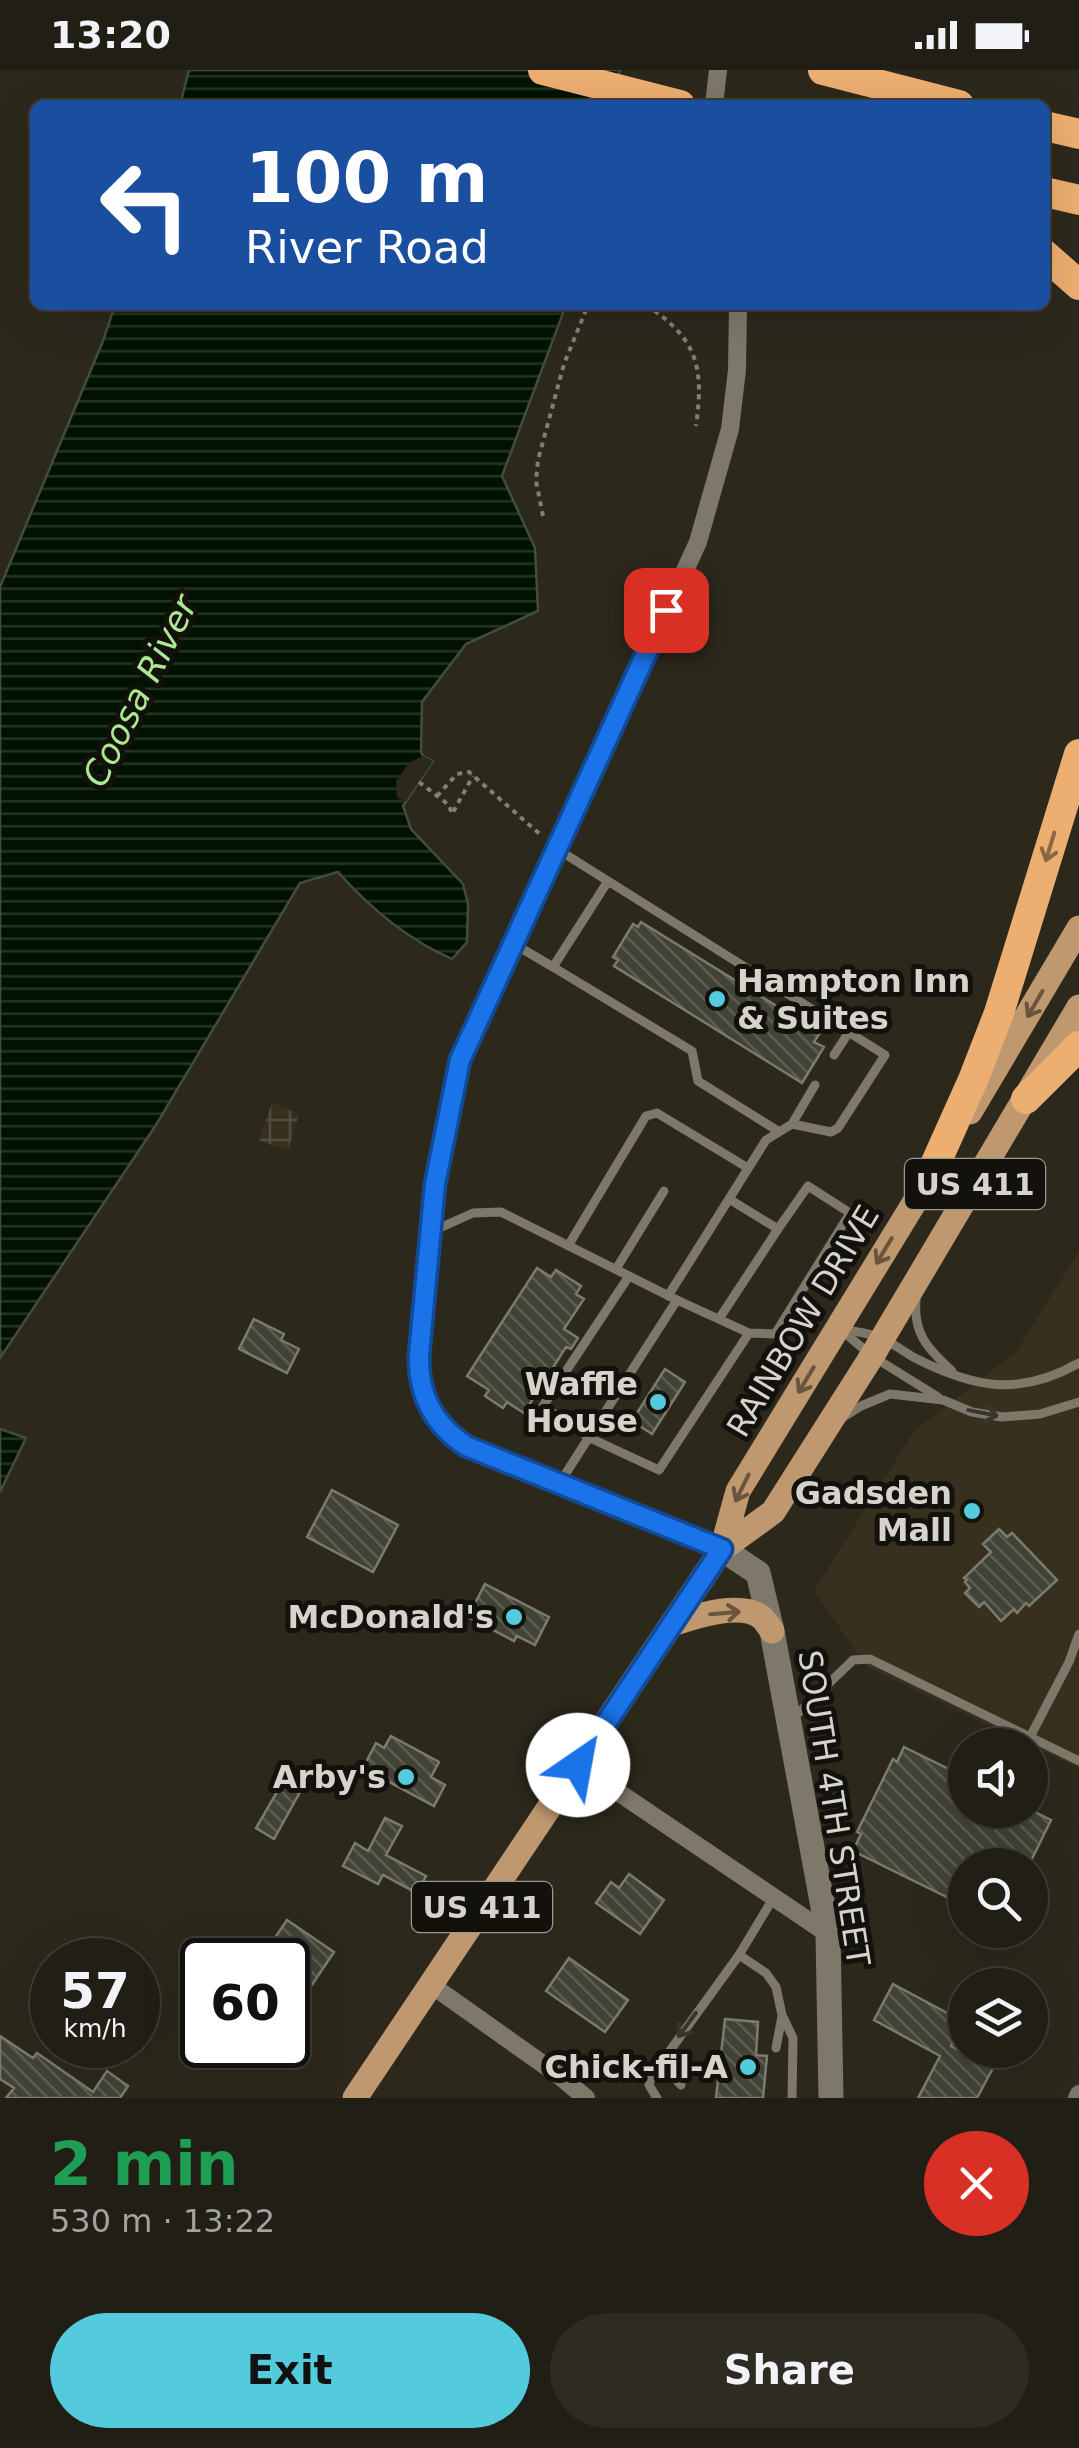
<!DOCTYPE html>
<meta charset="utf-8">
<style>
:root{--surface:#211e15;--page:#2d2b22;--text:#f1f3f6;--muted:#a2a2a0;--line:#3e3c34;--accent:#54cadd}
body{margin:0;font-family:"DejaVu Sans",sans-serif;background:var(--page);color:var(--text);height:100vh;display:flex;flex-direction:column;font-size:38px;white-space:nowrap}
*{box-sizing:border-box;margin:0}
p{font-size:32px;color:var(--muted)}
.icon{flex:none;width:55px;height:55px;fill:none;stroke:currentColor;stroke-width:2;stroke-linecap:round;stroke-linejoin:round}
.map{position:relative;height:2028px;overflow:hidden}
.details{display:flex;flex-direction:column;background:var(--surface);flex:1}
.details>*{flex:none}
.hud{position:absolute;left:30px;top:30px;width:1020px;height:210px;border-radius:15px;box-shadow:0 10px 40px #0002,0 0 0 2px var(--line);background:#1a4fa0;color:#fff;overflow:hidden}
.tools{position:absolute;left:948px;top:1658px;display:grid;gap:20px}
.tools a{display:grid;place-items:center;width:100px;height:100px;border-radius:50%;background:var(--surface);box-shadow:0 10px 40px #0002,0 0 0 2px var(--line);font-size:50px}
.speed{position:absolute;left:30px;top:1868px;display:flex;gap:20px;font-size:50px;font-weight:700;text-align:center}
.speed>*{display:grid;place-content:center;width:130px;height:130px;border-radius:50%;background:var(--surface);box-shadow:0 10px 40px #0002,0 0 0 2px var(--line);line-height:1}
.speed small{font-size:25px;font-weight:400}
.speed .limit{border:5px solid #111;border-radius:15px;background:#fff;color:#111}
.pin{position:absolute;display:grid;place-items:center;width:85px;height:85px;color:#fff;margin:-42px;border-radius:20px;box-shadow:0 5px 15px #0006}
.me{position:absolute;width:110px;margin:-55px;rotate:33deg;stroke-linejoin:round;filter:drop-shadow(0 0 8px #0008)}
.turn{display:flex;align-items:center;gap:35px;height:210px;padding:0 50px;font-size:45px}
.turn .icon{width:130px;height:130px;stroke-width:2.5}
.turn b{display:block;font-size:70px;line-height:85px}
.round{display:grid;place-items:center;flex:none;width:105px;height:105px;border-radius:52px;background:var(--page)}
.head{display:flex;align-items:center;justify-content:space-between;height:170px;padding:0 50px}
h1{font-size:60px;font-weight:700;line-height:75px;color:#1e9e55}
.primary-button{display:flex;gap:20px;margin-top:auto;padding:20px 50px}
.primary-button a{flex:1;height:115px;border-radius:60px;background:var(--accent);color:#111;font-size:40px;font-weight:700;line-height:115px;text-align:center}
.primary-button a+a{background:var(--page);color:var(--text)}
.status{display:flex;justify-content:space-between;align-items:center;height:70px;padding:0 50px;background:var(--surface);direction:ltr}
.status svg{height:28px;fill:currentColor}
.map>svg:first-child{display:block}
.built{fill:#37301f}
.industrial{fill:url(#industrial-grid)}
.water{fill:url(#water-rules);stroke:#414d3d;stroke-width:2.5}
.pier{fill:#2c281c}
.building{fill:url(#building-back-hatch);stroke:#7a7c6e;stroke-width:2.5}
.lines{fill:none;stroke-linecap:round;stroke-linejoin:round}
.path{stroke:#837f76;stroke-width:4;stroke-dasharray:5 5;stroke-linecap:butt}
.lane{stroke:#7e786b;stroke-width:9}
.street{stroke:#7e786b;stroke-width:18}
.secondary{stroke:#7e786b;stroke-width:25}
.primary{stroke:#c0986f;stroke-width:25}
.highway{stroke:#ecae71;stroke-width:30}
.oneway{stroke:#8a6744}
.oneway2{stroke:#6a543e}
.oneway3{stroke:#38352d}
.route-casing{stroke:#114b97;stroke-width:25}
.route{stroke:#1a73e8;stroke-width:18}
.poi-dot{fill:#54cadd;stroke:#13110c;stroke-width:4}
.labels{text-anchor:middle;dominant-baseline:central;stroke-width:10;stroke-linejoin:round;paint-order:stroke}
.shield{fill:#13110c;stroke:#9c9992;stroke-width:2.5}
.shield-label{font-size:30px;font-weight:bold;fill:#d6d3cc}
.poi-label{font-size:32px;font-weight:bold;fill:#d6d3cc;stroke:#13110c;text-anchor:end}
.street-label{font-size:32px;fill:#d6d3cc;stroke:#13110c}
.water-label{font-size:35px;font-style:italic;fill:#aae990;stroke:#13110c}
</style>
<div class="status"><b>13:20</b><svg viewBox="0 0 49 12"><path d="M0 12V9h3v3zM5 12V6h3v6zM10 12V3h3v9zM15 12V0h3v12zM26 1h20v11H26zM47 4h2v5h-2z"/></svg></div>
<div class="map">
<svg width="1079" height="2028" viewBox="0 0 1079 2028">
<defs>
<pattern id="industrial-grid" width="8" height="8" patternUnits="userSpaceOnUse" patternTransform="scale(2.5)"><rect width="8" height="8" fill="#37301f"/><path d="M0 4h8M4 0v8" fill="none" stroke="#534d3e"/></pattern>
<pattern id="water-rules" width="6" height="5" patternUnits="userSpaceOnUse" patternTransform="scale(2.5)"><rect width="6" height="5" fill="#011300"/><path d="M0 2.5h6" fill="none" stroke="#253424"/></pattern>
<pattern id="building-back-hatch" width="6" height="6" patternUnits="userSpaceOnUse" patternTransform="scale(2.5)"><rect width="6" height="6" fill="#414336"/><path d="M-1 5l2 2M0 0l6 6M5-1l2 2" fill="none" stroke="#5c5d52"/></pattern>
</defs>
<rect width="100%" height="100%" fill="#2c281c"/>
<!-- built -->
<path class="built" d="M1079,1181V1699L867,1597L814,1521L914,1361L1016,1282Z"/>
<!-- industrial -->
<path class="industrial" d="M272,1033L299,1044L288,1080L259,1071Z"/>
<!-- water -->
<path class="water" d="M189,0H620L607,35H180Z
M115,235H566L502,406L535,478L538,541L466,574L422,632L421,682L423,686L433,691L403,736L411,759L463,814L468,834L467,872L452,889C409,870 369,837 338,802L300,813L156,1055L0,1288V517L103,271Z
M0,1359L26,1368L0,1422Z"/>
<!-- pier -->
<path class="pier" d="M423,686L433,691L405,732L397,727L396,711L410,692Z"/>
<!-- building -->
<path class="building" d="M641,852L820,963L814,972L824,977L802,1013L614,896L618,890L613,887L633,854L638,857Z
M537,1198L551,1207L556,1200L581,1216L576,1224L584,1229L564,1259L578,1268L571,1279L566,1277L524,1343L507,1332L503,1338L485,1326L489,1320L467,1306Z
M254,1249L284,1264L281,1270L299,1279L287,1303L239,1279Z
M665,1299L685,1312L652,1364L632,1351Z
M332,1420L398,1455L373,1502L307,1467Z
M999,1459L1007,1467L1012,1463L1057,1510L1029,1536L1026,1533L1017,1543L1014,1539L1001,1551L984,1532L979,1537L965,1523L970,1518L965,1512L967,1510L964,1508L991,1482L983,1474Z
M485,1514L549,1547L535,1575L517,1566L514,1571L468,1547Z
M391,1666L439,1692L431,1707L445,1715L434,1736L363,1698L376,1673L384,1678Z
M904,1677L965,1707V1740H1031L1051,1750L1029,1795H965V1836L853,1781L861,1764L857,1762L893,1689L897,1692Z
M288,1703L305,1713L274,1769L256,1758Z
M385,1748L402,1756L386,1785L426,1806L417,1823L383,1805L378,1814L343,1796L355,1773L368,1781Z
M629,1804L664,1830L640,1864L596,1833L611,1812L619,1818Z
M287,1850L334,1882L297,1937L288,1931V1890H260Z
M569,1888L628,1930L605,1962L546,1921Z
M893,1914L964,1952L951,1976L993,1998L977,2028H918L940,1986L874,1950Z
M725,1949L758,1952L756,1985L767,1986L763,2028H716Z
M0,1966L33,1988L37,1983L93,2022L107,2001L128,2016L120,2028H6L14,2018L0,2009Z"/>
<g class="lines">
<!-- path -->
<path class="path" d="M646,235C698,269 704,297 696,356
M543,446L536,411L538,390L564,294L588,235
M419,712L449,735L452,744L473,706
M437,726L457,704L469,702L542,766"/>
<!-- lane -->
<path class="lane" d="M557,779L885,985L838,1058L831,1062L792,1054L766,1070L668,1226
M514,874L553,897L608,811
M553,897L692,981L698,1011L778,1061
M834,985L849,962
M792,1054L815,1015
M729,1129L778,1159L808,1116L850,1143L775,1264L749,1263
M433,1161L473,1143L501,1142L677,1230L559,1414
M568,1176L646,1046L657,1043L748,1098
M616,1199L664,1121
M629,1206L543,1336L590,1368L659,1400L749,1263L677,1230
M916,1230C913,1264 928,1279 952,1301
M719,1249L778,1159
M840,1259L872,1286L938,1327
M843,1259C855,1262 870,1263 881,1268C893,1273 904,1282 915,1288C974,1318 1019,1327 1079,1293
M842,1348L861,1336L890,1324L943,1330L972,1342L1002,1347L1040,1344L1079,1332
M1079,1564L1069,1592L1030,1667L1079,1691
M791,1650L853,1590L870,1589L1030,1667
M739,1885L766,1903L776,1917L782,1945L793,1968L792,2028
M776,1978L782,1946
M661,1992L681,2015
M657,2028L649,2015L651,2007L739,1885L774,1827"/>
<!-- street -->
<path class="street" d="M714,35L718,0
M722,1479L466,1376C438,1357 422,1333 418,1298L435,1114L460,990L698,472L730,359L737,300L738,235
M578,1695L828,1864
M430,1914L561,2007L586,2028
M1077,2028L1079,2024"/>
<!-- secondary -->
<path class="secondary" d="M722,1479L758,1503L772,1561L828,1864L831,2028"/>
<!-- primary -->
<path class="primary" d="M970,1042L1079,858
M722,1479L773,1442L872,1286L1079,937
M672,1554C694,1547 740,1531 761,1547C764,1549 770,1558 772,1561
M355,2028L722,1479L738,1421L941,1089"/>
<!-- highway -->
<path class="highway" d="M543,0L680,35
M823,0L959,35
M1045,56L1079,64
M1045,122L1079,130
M1045,185L1079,215
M1026,1029L1079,976
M930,1106L973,1010L999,943L1079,684"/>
</g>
<!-- one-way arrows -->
<defs><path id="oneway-shaft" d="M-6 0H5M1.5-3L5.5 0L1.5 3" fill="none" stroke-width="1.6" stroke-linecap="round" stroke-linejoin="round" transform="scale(2.5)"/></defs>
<use class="oneway" href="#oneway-shaft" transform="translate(1050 777) rotate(107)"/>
<g class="oneway2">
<use href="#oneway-shaft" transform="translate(1035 934) rotate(120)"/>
<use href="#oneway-shaft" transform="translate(884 1181) rotate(121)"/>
<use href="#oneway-shaft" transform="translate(806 1310) rotate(121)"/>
<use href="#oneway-shaft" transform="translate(742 1418) rotate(116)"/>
<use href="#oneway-shaft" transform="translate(725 1543) rotate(-5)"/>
</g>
<g class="oneway3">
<use href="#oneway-shaft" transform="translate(983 1343) rotate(11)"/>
<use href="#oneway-shaft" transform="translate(687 1955) rotate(126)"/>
</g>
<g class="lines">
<!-- route casing -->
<g class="route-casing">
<path id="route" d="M578,1695L722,1479L466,1376C433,1354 418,1325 419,1285L435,1114L460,990L666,540"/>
</g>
<!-- route -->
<use href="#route" class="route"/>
</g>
<!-- markers -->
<g class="poi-dot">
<circle cx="717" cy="929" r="10"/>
<circle cx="658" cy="1332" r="10"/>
<circle cx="972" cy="1441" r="10"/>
<circle cx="514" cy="1547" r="10"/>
<circle cx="406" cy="1707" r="10"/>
<circle cx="748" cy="1997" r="10"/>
</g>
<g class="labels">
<!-- shield labels -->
<g class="shield">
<rect x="905" y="1089" width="140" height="50" rx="8"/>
<rect x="412" y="1812" width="140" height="50" rx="8"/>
</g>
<g class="shield-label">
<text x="975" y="1114">US 411</text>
<text x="482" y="1837">US 411</text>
</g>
<!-- poi labels -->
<g class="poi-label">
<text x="737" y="911" text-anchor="start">Hampton Inn<tspan x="737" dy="37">&amp; Suites</tspan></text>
<text x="638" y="1314">Waffle<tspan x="638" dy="37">House</tspan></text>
<text x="952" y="1423">Gadsden<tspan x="952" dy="37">Mall</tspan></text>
<text x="494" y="1547">McDonald's</text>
<text x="386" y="1707">Arby's</text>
<text x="728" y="1997">Chick-fil-A</text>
</g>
<!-- street labels -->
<g class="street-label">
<text transform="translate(803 1251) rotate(-59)">RAINBOW DRIVE</text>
<text transform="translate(834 1738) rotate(81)">SOUTH 4TH STREET</text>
</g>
<!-- water labels -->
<g class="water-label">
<text transform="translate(140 621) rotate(-63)">Coosa River</text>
</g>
</g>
</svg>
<div class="tools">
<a><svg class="icon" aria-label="sound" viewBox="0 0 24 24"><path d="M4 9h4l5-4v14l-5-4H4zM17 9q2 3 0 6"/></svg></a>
<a><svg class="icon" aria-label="search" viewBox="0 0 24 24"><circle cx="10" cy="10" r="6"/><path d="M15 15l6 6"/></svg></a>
<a><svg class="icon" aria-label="layers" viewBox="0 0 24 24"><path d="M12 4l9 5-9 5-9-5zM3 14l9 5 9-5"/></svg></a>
</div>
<div class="speed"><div>57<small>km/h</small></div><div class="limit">60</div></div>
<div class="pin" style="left:666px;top:540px;background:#d93025"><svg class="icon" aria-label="arrive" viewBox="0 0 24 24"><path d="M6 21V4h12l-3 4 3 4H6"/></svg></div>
<svg class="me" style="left:578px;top:1695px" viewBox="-20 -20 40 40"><circle r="19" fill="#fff"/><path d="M0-13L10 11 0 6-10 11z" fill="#1a73e8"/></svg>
<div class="hud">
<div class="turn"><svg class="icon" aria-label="left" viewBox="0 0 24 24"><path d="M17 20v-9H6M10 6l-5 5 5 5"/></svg><div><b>100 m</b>River Road</div></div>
</div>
</div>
<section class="details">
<div class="head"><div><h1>2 min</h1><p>530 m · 13:22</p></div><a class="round" style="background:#d93025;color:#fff"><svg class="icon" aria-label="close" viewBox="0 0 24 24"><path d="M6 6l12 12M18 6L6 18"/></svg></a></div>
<div class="primary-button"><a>Exit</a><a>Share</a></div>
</section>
